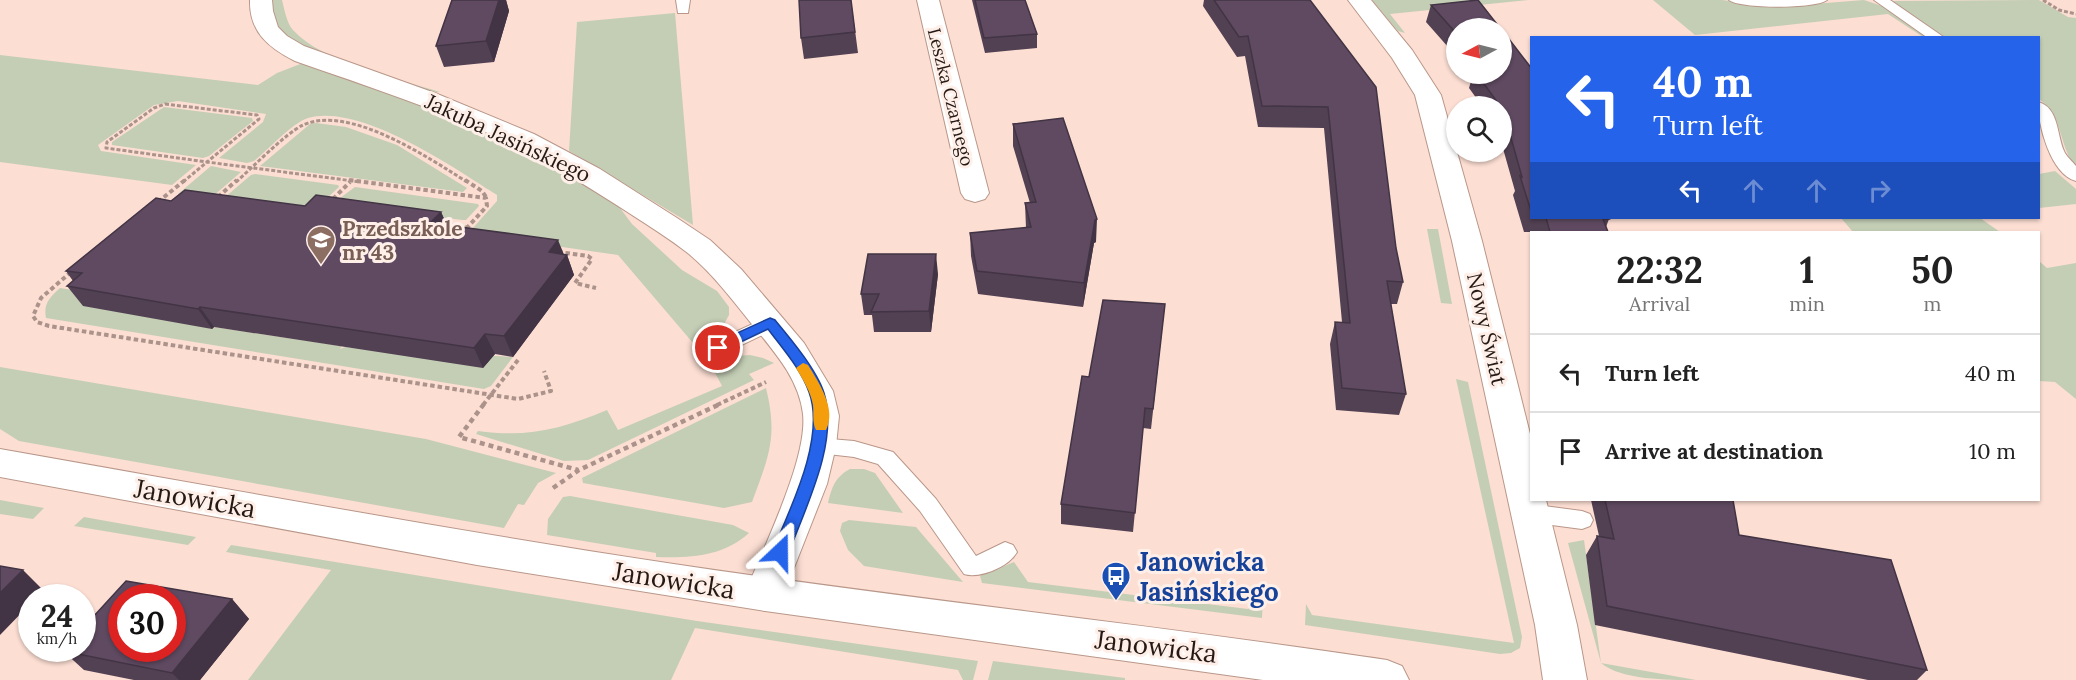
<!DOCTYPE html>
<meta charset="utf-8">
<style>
:root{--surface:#fff;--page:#f6f6f6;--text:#222;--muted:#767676;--line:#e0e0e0}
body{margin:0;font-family:Lora,serif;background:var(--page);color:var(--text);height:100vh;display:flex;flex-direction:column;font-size:22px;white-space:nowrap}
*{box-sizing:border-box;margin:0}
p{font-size:20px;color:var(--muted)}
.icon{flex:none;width:33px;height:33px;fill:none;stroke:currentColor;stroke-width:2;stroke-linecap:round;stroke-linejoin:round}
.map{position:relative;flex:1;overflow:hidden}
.panel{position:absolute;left:1530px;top:231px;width:510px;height:270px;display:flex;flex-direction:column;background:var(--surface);border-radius:0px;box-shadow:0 2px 4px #0004}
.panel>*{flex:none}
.guide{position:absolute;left:1530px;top:36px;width:510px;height:183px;border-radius:0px;box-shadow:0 2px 4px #0004;background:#2563eb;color:#fff;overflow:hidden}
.needle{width:39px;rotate:263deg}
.buttons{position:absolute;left:1446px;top:18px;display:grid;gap:12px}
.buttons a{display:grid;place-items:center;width:66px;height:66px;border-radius:50%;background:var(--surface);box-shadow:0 2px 4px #0004;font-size:30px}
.speed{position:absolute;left:18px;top:584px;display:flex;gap:12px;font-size:30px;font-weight:700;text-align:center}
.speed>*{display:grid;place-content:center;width:78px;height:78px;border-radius:50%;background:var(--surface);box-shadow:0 2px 4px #0004;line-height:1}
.speed small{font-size:15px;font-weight:400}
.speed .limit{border:9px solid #d22;background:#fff;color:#111}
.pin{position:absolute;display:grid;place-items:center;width:51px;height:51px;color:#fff;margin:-26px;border:3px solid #fff;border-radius:50%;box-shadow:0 2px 6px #0007}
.me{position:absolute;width:66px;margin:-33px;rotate:23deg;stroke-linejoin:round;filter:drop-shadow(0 0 4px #0008)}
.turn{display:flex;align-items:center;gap:21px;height:126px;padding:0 24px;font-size:27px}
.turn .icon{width:78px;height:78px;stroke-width:2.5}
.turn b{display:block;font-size:42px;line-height:51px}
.lanes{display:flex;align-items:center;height:57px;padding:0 24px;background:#0003;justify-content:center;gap:30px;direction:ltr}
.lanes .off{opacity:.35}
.eta{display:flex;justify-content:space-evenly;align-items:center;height:102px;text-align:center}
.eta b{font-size:36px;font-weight:700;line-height:42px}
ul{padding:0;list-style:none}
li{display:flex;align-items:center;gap:18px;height:78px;padding:0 24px;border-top:2px solid var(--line)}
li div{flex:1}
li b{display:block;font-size:22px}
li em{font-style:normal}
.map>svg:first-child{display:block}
.green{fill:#c4ceb5}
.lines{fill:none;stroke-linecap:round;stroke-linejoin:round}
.lane-casing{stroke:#b99789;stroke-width:2}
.street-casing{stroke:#b99789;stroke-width:2}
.secondary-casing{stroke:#b99789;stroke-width:2}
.path-far2{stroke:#ab938b;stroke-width:3;stroke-dasharray:4 2;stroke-linecap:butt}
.path-far1{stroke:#ab938b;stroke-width:4;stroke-dasharray:4.5 3;stroke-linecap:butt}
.path{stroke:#ab938b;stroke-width:4.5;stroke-dasharray:5 4;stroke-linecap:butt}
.lane{fill:#fff;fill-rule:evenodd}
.street{fill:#fff;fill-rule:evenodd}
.secondary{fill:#fff;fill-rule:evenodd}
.wall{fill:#524053}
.shaded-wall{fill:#423444}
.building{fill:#5f4a61;stroke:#423444;stroke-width:1.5;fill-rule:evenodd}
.route{fill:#2563eb;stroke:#184099;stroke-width:1.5}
.slow{fill:#f59e0b}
.labels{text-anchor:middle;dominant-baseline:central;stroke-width:6;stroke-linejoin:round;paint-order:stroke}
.far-street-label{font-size:18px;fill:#261914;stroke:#feefe9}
.street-label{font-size:21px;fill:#261914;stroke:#feefe9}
.education-label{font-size:21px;font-weight:bold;fill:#785e54;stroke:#feefe9;text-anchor:start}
.near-street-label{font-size:26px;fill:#261914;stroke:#feefe9}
.near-transit-label{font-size:26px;font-weight:bold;fill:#164399;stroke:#feefe9;text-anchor:start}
</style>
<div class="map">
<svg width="2076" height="680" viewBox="0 0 2076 680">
<rect width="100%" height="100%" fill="#fcded3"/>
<!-- green -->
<path class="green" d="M270,0H282C284,8 287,24 293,30C321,62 399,79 440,92L432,93L298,46L276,27Z
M1372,0H1528L1390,14L1405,33L1398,31Z
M1653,0H1722L1774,7L1864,0L1882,6L1930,37H1923L1888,14L1695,35Z
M2039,0L2068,17L2076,18V168C2059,147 2063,115 2039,99L2038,38L1945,37L1890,1Z
M675,13L693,225L569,151L577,22Z
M0,55L258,85L277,73L303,63L412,100L456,118L573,177L617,204L632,224L682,270L717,291L729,307V315L722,328L710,338L698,343H693L618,255L472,234V229L497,201V195C454,168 361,103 308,118C292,123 268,150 254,161L247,163L219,158L263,122L266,114L178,101L154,105L98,145L101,151L196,165L172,185L0,162Z
M164,107L252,118L253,121L209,156L203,158L112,145V142Z
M316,123L346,127L397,145L467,188L463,192L260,166L310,124Z
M211,166L241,172L212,197L178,194Z
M2055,171L2076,189V204L2039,208V174Z
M255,174L338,185L339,187L313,211L224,198L251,175Z
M355,187L478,204L479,206L466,220H462L339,204L336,201Z
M1841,218H1980L2000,232H1853Z
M1427,229H1438L1452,304L1441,303Z
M2039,261L2047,268L2076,263V399L2055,382L2039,381Z
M60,288L98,294L212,329L214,327L342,346L340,349L345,347L513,357L491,386L484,389L46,318C43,304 50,297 60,288Z
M750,355L763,358L774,363L749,374L754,380L588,460L564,461L476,434L478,431C527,438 562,429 607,410L618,430L722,386L712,367L714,363L737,356Z
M0,367L426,439L556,473L538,483L524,505L518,504L504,528L19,441L0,429Z
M1456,379L1468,382L1522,637L1520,648L1511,653L1500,654L1305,625L1306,604L1312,615L1514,643Z
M766,388C778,437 769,456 752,502L724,508L583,483L582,478Z
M850,469H864L875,473L903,513L828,503C832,487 835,477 850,469Z
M570,496L733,525L749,533C722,557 690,558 656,557V553L547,535L548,519L563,497Z
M0,500L44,508L33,519L0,514Z
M84,517L196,537L188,545L74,526Z
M849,520L916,527L963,582L864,566L848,550L840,531L842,523Z
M1584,540L1601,663L1696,680C1667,680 1621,680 1601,663L1568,543Z
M231,545L697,621L978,661L973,680H963L958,670L695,628L671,680H248L331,570L226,552Z
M1014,562L1028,582L1248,609L1263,597L1262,618L982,583L980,576Z
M993,661L1125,678V680H988Z"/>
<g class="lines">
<!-- lane casing -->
<g class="lane-casing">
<path id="lane" d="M676,0H690L688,13H678Z
M1729,0H1827C1817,9 1739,9 1729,0Z
M1874,0H1890L1945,38H1928Z
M2038,102C2059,107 2057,136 2064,151C2066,156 2072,161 2076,166V181C2050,174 2038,124 2038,102Z
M770,316L777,318L780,323L777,328L725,353L718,355L711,353L708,348L711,343Z
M818,438L854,441L893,452L936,499L976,556L1005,542L1013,545L1017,552C1009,567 979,579 964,574L920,511L878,464L854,457L810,452L807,446L810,440Z
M1529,504L1582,511L1590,514L1593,520L1590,526L1582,529L1529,522L1521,519L1518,513L1521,507Z"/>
</g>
<!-- street casing -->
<g class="street-casing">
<path id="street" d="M250,0H272L273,11L278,27L287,36L304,46L435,93L534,134L600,169L677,218L710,240L741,269L804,343L833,391L839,416L836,446L827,484L779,606L765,611L751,606L745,594C762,550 808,459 803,414C799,380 776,354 755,328C734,302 714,275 689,254C670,239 649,226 629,213C592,189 555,166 515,146C445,111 369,87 295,61C269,48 249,32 250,0Z
M917,0H939L989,193L985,199L975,202L965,199L961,193Z
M1348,0H1371L1412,50L1441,95L1482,241L1532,442V500H1546L1577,625L1587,680H1543L1535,625L1452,241L1415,95L1392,58Z"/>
</g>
<!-- secondary casing -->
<g class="secondary-casing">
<path id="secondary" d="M0,449C222,488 444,529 667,563C907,599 1148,624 1387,660L1402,666L1409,680H1263L765,611L477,565L0,477Z"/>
</g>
<!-- path-far2 -->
<path class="path-far2" d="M2043,0L2059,10L2076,14
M165,104L257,115L259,119L207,162L106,148L107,142L154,108Z
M183,182L207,162L361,182
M236,182C252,168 286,133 303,125C349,104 429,158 467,182"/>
<!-- path-far1 -->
<path class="path-far1" d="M349,180L486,198L487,206L463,232
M465,180L482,191L486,197
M218,197L237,180
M333,199L350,182
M158,202L185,180
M443,224L466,227
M558,252L588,256L592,259L575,283L596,288
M71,272L41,298L33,316L37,322L49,326L518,399L551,391L544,371
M483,405L518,360
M717,405L766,382"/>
<!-- path -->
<path class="path" d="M484,404L459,437L578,470
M553,488L579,470L720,404"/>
<!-- lane -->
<use href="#lane" class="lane"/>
<!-- street -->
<use href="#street" class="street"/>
<!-- secondary -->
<use href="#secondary" class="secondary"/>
</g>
<!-- wall -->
<path class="wall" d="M452,0H506L509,11L494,62L444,67L436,46Z
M851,0L858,53L804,59L801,38Z
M972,0H1025L1037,34V48L985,53Z
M1204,0H1310L1396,248L1403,282L1397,304H1391L1406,394L1399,415L1336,410L1330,344L1335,322H1342L1324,128L1258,127L1245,56L1237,57L1203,6Z
M1431,5L1456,28V56L1426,22Z
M1532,69V218H1608L1609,219L1606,227L1608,232H1524L1513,195L1515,191L1502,145V106H1482L1469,88L1473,75L1472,74H1502Z
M1013,124L1096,242L1094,243L1083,307L978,294L971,256L970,233L1026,228L1025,203H1030L1013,146Z
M305,206L441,212L447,225L567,255L574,275L513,357L495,354L483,368L214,327L212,329L83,306L67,286L73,281L66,271Z
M938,274L931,332H874L872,315H864L861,294Z
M1165,304L1151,429L1143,428L1133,532L1061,524V504L1089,377Z
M1591,500H1733L1739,535L1927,670L1917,680H1868L1595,625L1586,555L1597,536H1599Z
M232,599L249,619L200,680H134L84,670L63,651Z"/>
<!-- shaded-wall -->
<path class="shaded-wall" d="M499,0H506L509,11L494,62L486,41Z
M441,212L450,232L430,223Z
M1097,219L1096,242L1094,243L1083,307L1084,283L1095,220Z
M558,240L565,257L567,255L574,275L513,357L504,336L549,252Z
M936,254L938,274L931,332L929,311Z
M200,307L214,327L212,329L198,309Z
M485,334L495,354L483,368L474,348Z
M23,570L43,590L36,597H32V602L0,635V593Z
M232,599L249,619L200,680H179L172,673Z"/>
<!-- building -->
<path class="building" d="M452,0H499L486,41L436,46Z
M799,0H851L855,32L801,38Z
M975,0H1025L1037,34L984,38Z
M1214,0H1310L1376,87L1396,248L1403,282L1387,281L1406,394L1342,388L1335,322L1350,323L1328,107L1262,106L1248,36L1239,37Z
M1478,0L1500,28H1456V33L1431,5Z
M1502,30L1532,69V214L1520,176L1522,177L1502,106H1500L1477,74H1502Z
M1063,118L1097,219L1095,220L1084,283L977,271L970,233L1031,227L1025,203L1036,202L1013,124Z
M185,190L305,206L316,195L441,212L430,223L558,240L549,252L567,255L504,336L485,334L474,348L200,307L198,309L67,286L82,273L66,271L156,198L171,201Z
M1546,218H1608L1609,219H1603L1608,232H1550Z
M868,254H936L929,311L871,312L879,294H861Z
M1103,300L1165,304L1153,409L1145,408L1135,513L1061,504L1082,376L1089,377Z
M1605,500H1733L1739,535L1891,560L1927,670L1607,606L1597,536L1614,539Z
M0,566L23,570L0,593Z
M126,581L232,599L172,673L63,651L65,648H82V629ZM122,597H172V648H122Z"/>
<!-- route -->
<path class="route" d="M770,318L775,320C790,338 817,370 824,393C839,442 806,506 789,552L786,557L780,559L775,557L772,552C790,509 826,438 809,392C801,369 782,348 768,329L722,351L718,353L711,348L713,344Z"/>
<!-- slow -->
<path class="slow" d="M803,363L808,365C819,383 837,409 826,430H816C812,422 814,414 813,405C811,392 803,380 796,368Z"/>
<!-- icons -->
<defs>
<g id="school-pin" transform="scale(1.5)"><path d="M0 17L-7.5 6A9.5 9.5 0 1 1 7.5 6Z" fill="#8d6e63" stroke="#feefe9"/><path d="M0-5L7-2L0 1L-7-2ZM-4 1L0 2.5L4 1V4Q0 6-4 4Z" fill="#fff"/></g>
<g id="bus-pin" transform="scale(1.5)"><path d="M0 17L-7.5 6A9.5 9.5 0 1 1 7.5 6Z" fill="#1a4fb4" stroke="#feefe9"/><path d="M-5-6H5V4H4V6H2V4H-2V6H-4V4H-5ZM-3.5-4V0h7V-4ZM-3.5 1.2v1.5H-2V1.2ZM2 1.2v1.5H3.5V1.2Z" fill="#fff"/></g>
</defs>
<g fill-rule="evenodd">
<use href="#school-pin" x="321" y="240"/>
<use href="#bus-pin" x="1116" y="576"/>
</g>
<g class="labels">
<!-- far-street labels -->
<g class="far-street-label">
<text transform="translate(951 97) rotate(76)">Leszka Czarnego</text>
</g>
<!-- street labels -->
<g class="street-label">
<text transform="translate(508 138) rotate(25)">Jakuba Jasińskiego</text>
<text transform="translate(1487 329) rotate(77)">Nowy Świat</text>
</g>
<!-- education labels -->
<g class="education-label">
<text x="342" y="228">Przedszkole<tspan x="342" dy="24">nr 43</tspan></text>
</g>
<!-- near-street labels -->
<g class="near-street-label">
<text transform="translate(195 498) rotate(10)">Janowicka</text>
<text transform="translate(674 580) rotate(9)">Janowicka</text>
<text transform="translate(1156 646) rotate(7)">Janowicka</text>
</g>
<!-- near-transit labels -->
<g class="near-transit-label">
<text x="1137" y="561">Janowicka<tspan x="1137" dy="30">Jasińskiego</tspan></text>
</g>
</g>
</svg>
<div class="buttons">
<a><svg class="needle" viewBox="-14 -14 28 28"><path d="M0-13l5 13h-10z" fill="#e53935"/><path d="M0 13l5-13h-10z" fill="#767676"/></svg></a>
<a><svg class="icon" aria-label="search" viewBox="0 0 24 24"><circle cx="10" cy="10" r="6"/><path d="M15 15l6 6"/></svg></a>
</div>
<div class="speed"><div>24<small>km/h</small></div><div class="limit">30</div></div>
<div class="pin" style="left:718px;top:348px;background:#d93025"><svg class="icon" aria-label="arrive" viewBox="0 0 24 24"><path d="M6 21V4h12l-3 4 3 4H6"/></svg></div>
<svg class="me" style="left:780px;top:552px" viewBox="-20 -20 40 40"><path d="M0-17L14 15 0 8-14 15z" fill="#2563eb" stroke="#fff" stroke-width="4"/></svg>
<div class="guide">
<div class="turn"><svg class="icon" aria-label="left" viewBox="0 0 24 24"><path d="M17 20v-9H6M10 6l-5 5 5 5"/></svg><div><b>40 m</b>Turn left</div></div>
<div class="lanes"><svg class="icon" aria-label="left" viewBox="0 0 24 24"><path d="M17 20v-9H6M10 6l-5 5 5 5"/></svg><svg class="icon off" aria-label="ahead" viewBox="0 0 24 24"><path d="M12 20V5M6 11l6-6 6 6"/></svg><svg class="icon off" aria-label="ahead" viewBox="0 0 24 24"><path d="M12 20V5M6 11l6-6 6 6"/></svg><svg class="icon off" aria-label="right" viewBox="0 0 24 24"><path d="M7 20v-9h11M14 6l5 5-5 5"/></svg></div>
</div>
<section class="panel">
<div class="eta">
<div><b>22:32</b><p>Arrival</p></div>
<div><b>1</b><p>min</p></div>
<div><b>50</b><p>m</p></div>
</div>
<ul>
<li><svg class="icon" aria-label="left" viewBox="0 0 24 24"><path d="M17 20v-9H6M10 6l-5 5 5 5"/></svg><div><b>Turn left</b></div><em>40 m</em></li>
<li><svg class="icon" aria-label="arrive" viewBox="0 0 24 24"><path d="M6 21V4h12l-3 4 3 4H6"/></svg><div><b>Arrive at destination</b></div><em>10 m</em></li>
</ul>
</section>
</div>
